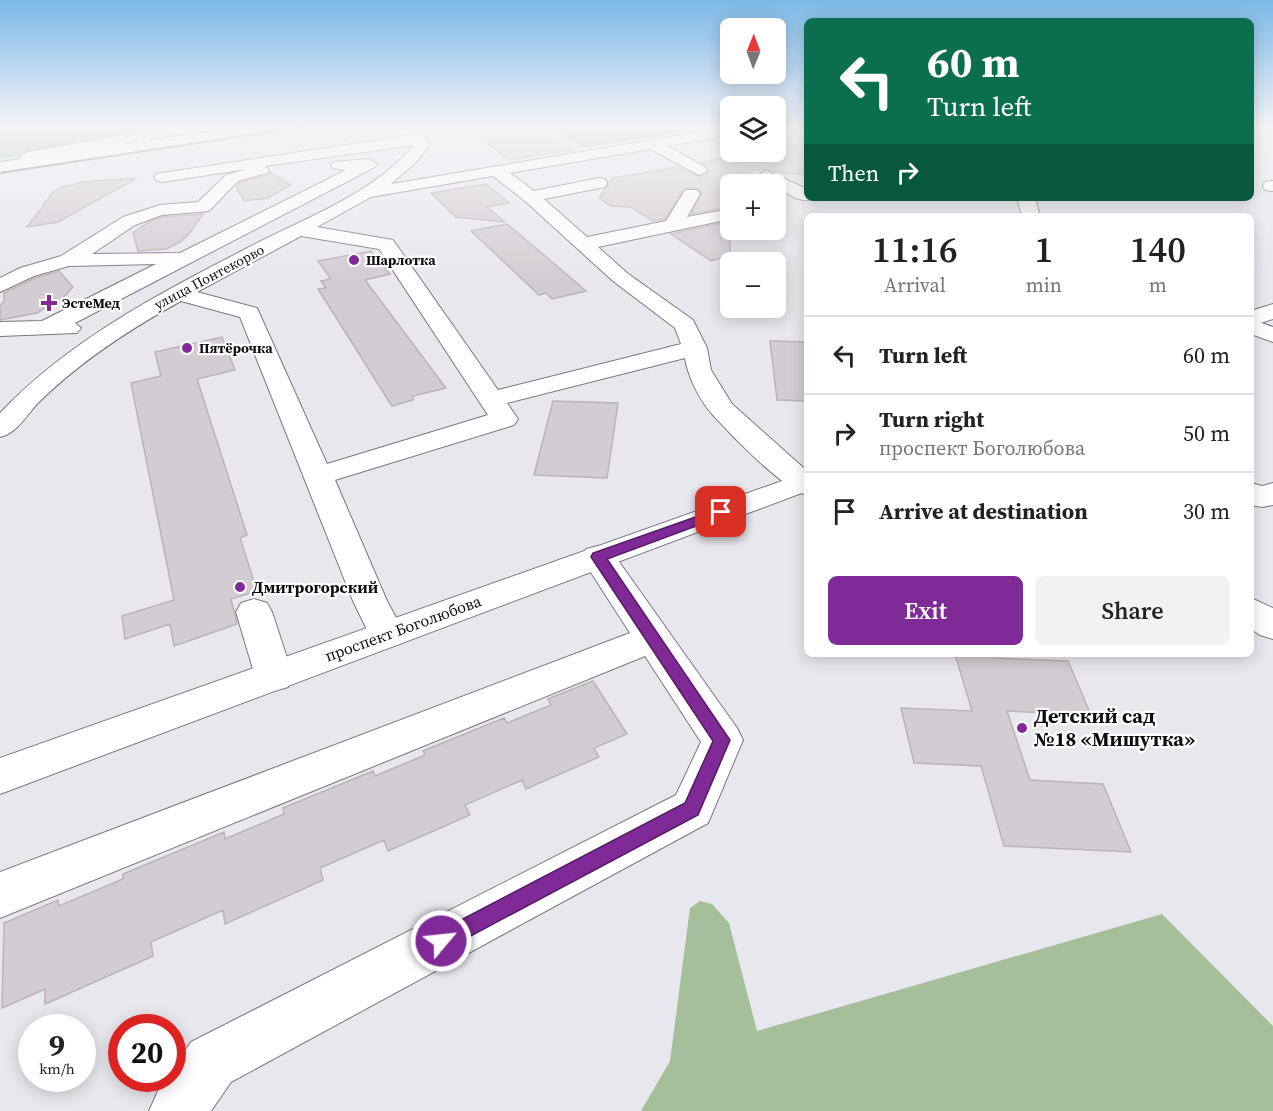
<!DOCTYPE html>
<meta charset="utf-8">
<style>
:root{--surface:#fff;--page:#f2f2f2;--text:#222;--muted:#767676;--line:#e0e0e0;--accent:#802a98}
body{margin:0;font-family:"Source Serif 4",serif;background:var(--page);color:var(--text);height:100vh;display:flex;flex-direction:column;font-size:22px;white-space:nowrap}
*{box-sizing:border-box;margin:0}
p{font-size:20px;color:var(--muted)}
.icon{flex:none;width:33px;height:33px;fill:none;stroke:currentColor;stroke-width:2;stroke-linecap:round;stroke-linejoin:round}
.map{position:relative;flex:1;overflow:hidden}
.drawer{position:absolute;left:804px;top:213px;width:450px;height:444px;display:flex;flex-direction:column;background:var(--surface);border-radius:9px;box-shadow:0 3px 15px #0003}
.drawer>*{flex:none}
.banner{position:absolute;left:804px;top:18px;width:450px;height:183px;border-radius:9px;box-shadow:0 3px 15px #0003;background:#0b6e4f;color:#fff;overflow:hidden}
.needle{width:39px;rotate:1deg}
.fabs{position:absolute;left:720px;top:18px;display:grid;gap:12px}
.fabs a{display:grid;place-items:center;width:66px;height:66px;border-radius:9px;background:var(--surface);box-shadow:0 3px 15px #0003;font-size:30px}
.speed{position:absolute;left:18px;top:1014px;display:flex;gap:12px;font-size:30px;font-weight:700;text-align:center}
.speed>*{display:grid;place-content:center;width:78px;height:78px;border-radius:50%;background:var(--surface);box-shadow:0 3px 15px #0003;line-height:1}
.speed small{font-size:15px;font-weight:400}
.speed .limit{border:9px solid #d22;background:#fff;color:#111}
.pin{position:absolute;display:grid;place-items:center;width:51px;height:51px;color:#fff;margin:-26px;border-radius:12px;box-shadow:0 3px 9px #0006}
.me{position:absolute;width:66px;margin:-33px;rotate:62deg;stroke-linejoin:round;filter:drop-shadow(0 0 4px #0008)}
.turn{display:flex;align-items:center;gap:21px;height:126px;padding:0 24px;font-size:27px}
.turn .icon{width:78px;height:78px;stroke-width:2.5}
.turn b{display:block;font-size:42px;line-height:51px}
.then{display:flex;align-items:center;height:57px;padding:0 24px;background:#0003;gap:12px;font-size:22px}
.eta{display:flex;justify-content:space-evenly;align-items:center;height:102px;text-align:center}
.eta b{font-size:36px;font-weight:600;line-height:42px}
.cta{display:flex;gap:12px;margin-top:auto;padding:12px 24px}
.cta a{flex:1;height:69px;border-radius:9px;background:var(--accent);color:#fff;font-size:24px;font-weight:600;line-height:69px;text-align:center}
.cta a+a{background:var(--page);color:var(--text)}
ul{padding:0;list-style:none}
li{display:flex;align-items:center;gap:18px;height:78px;padding:0 24px;border-top:2px solid var(--line)}
li div{flex:1}
li b{display:block;font-size:22px}
li em{font-style:normal}
.map>svg:first-child{display:block}
.green{fill:#a5bf9b}
.building{fill:#d3ccd2;stroke:#bab3b8;stroke-width:1.5}
.lines{fill:none;stroke-linecap:round;stroke-linejoin:round}
.minor-casing{stroke:#79777e;stroke-width:2}
.major-casing{stroke:#79777e;stroke-width:2}
.minor{fill:#fff;fill-rule:evenodd}
.major{fill:#fff;fill-rule:evenodd}
.rail{stroke:#7c7b7f;stroke-width:2}
.route{fill:#802a98;stroke:#531b63;stroke-width:1.5}
.poi-dot{fill:#802a98;stroke:#fff;stroke-width:2}
.labels{text-anchor:middle;dominant-baseline:central;stroke-width:4.5;stroke-linejoin:round;paint-order:stroke}
.far-poi-label{font-size:14px;font-weight:bold;fill:#0e0e10;stroke:#fff;text-anchor:start}
.far-street-label{font-size:14px;fill:#0e0e10;stroke:#fff}
.poi-label{font-size:16px;font-weight:bold;fill:#0e0e10;stroke:#fff;text-anchor:start}
.street-label{font-size:16px;fill:#0e0e10;stroke:#fff}
.near-poi-label{font-size:20px;font-weight:bold;fill:#0e0e10;stroke:#fff;text-anchor:start}
</style>
<div class="map">
<svg width="1273" height="1111" viewBox="0 0 1273 1111">
<rect width="100%" height="100%" fill="#e9e7ee"/>
<!-- green -->
<path class="green" d="M0,126H220L0,159Z
M548,126H718L584,148Z
M700,901L712,904L729,923L757,1031L1162,914L1273,1026V1111H641L670,1061L690,908Z"/>
<!-- building -->
<path class="building" d="M535,126L572,150L509,160L475,134Z
M807,143V175L776,172L768,169L753,170L743,184H730V207L691,214L702,193L697,188H685L665,219L652,221L631,207L611,206L599,198L613,178L678,167L700,177L709,171L707,166L701,162L758,152L771,161H782L787,156L777,148Z
M270,172L291,185L268,198L244,201L236,187L239,183L268,175Z
M137,178L58,222L27,227L54,191L62,187L83,182Z
M486,184L509,203L487,207L505,222L456,217L431,193Z
M203,214L188,235L180,242L166,249L138,251L133,233L149,222L162,217Z
M730,221V256L711,261L671,234Z
M507,224L551,261L586,291L552,299L546,293L539,295L471,231Z
M371,251L390,274L365,280L446,388L413,396V400L392,406L318,289L326,288L321,281L331,279L318,261Z
M59,271L73,287L65,296L37,313L0,320V306L4,301V293L35,278Z
M222,337L235,370L197,379L247,535L240,538L257,591L231,599L237,624L174,646L170,624L125,639L122,616L174,600L131,383L161,376L155,352Z
M770,341L807,342V401L777,400Z
M553,401L618,403L607,478L534,475Z
M955,654H993L994,658L1068,661L1091,715L1007,711L1030,780L1103,784L1131,852L1004,846L981,766L914,763L901,708L972,711Z
M593,681L627,734L594,748L599,757L526,789L522,780L465,805L470,815L388,851L384,840L320,868L323,880L225,924L223,910L151,942L153,956L45,1004V989L2,1008L4,923L58,900L59,906L123,879V874L224,832L225,839L284,814L283,808L373,771L375,776L425,755L423,751L504,718L507,723L551,705L548,699Z"/>
<g class="lines">
<!-- minor casing -->
<g class="minor-casing">
<path id="minor" d="M174,126H202L195,130L150,139L155,145L147,150L142,148L137,141L27,162L19,157L27,152Z
M221,126H237L242,131L235,135Z
M730,127V135L667,146L705,167L707,170L705,173L699,175L650,149L510,173L534,191L599,178L605,179L607,183L605,187L544,199L587,237L666,221L685,190H697L700,194L687,217L730,209V219L598,247L627,273L693,320L707,348L711,370L732,404L807,471V495C783,489 731,435 713,415C700,401 688,377 685,358L507,403L518,419L514,425L335,480L387,601L405,634L400,644L387,647L374,644L353,601L240,317L181,301C130,329 79,362 37,404C26,416 17,433 0,437V413C73,336 168,289 261,241C313,215 376,191 414,145L265,166L269,170L267,173L238,181L209,211L162,215L135,225L92,254L180,253L346,170L333,168L331,165L333,162L369,159L377,164L375,167L75,323L81,328L77,333L0,336V322L42,321L156,264L69,266L34,276L0,292V278L20,268L61,256L123,217L160,205L198,202L226,175L247,169L162,182L156,180L154,177L156,174L419,134L424,135L430,145L416,162L391,184ZM493,176L525,201L613,281L675,328L681,344L498,390L393,240L317,227L371,197ZM301,236L379,249L488,415L327,464L257,308L197,292Z
M776,150L785,156L782,159H772L760,152H776Z
M767,171L807,189V198H814C802,205 787,193 776,187V184L761,179L759,176L761,173Z
M1271,181H1273V191L1265,190L1263,186L1265,182Z
M1017,198H1035L1040,216H1022Z
M1251,319L1273,327V342L1251,334Z
M1251,483L1262,486L1273,483V505L1262,507L1251,505Z
M598,546L610,549L737,728L743,740L708,823L231,1082L211,1111H149L158,1091L166,1078H172V1070L191,1042L676,795L701,742L645,656L0,918V872L630,633L581,557L586,549Z
M1251,598L1273,608V639L1260,635L1251,629Z
M254,599L267,603L272,612L293,676L288,687L274,691L260,687L255,676L236,612L241,603Z"/>
</g>
<!-- major casing -->
<g class="major-casing">
<path id="major" d="M249,126H282L275,130L0,172V162Z
M1273,304V319L1251,326V311Z
M807,472V491L0,794V758Z"/>
</g>
<!-- minor -->
<use href="#minor" class="minor"/>
<!-- major -->
<use href="#major" class="major"/>
<!-- rail -->
<path class="rail" d="M0,173L311,126"/>
</g>
<!-- sky -->
<linearGradient id="sky" x2="0" y2="1"><stop stop-color="#7bb8e8"/><stop offset="0.45" stop-color="#f5f4f7"/><stop offset="1" stop-color="#f5f4f7" stop-opacity="0"/></linearGradient>
<rect width="1273" height="281" fill="url(#sky)"/>
<!-- route -->
<path class="route" d="M721,508L728,512L726,515L607,559L730,740L698,815L448,948L441,951L434,948L431,941L434,934L685,803L713,741L591,557L593,553Z"/>
<!-- markers -->
<g class="poi-dot">
<circle cx="354" cy="260" r="6"/>
<path d="M46 294h6v6h6v6h-6v6h-6v-6h-6v-6h6z"/>
<circle cx="187" cy="348" r="6"/>
<circle cx="240" cy="587" r="6"/>
<circle cx="1022" cy="728" r="6"/>
</g>
<g class="labels">
<!-- far-poi labels -->
<g class="far-poi-label">
<text x="366" y="260">Шарлотка</text>
<text x="62" y="303">ЭстеМед</text>
<text x="199" y="348">Пятёрочка</text>
</g>
<!-- far-street labels -->
<g class="far-street-label">
<text transform="translate(209 277) rotate(-28)">улица Понтекорво</text>
</g>
<!-- poi labels -->
<g class="poi-label">
<text x="252" y="587">Дмитрогорский</text>
</g>
<!-- street labels -->
<g class="street-label">
<text transform="translate(403 628) rotate(-20)">проспект Боголюбова</text>
</g>
<!-- near-poi labels -->
<g class="near-poi-label">
<text x="1034" y="716">Детский сад<tspan x="1034" dy="23">№18 «Мишутка»</tspan></text>
</g>
</g>
</svg>
<div class="fabs">
<a><svg class="needle" viewBox="-14 -14 28 28"><path d="M0-13l5 13h-10z" fill="#e53935"/><path d="M0 13l5-13h-10z" fill="#767676"/></svg></a>
<a><svg class="icon" aria-label="layers" viewBox="0 0 24 24"><path d="M12 4l9 5-9 5-9-5zM3 14l9 5 9-5"/></svg></a>
<a>+</a>
<a>−</a>
</div>
<div class="speed"><div>9<small>km/h</small></div><div class="limit">20</div></div>
<div class="pin" style="left:721px;top:512px;background:#d93025"><svg class="icon" aria-label="arrive" viewBox="0 0 24 24"><path d="M6 21V4h12l-3 4 3 4H6"/></svg></div>
<svg class="me" style="left:441px;top:941px" viewBox="-20 -20 40 40"><circle r="17" fill="#802a98" stroke="#fff" stroke-width="3"/><path d="M0-11L8 9 0 5-8 9z" fill="#fff"/></svg>
<div class="banner">
<div class="turn"><svg class="icon" aria-label="left" viewBox="0 0 24 24"><path d="M17 20v-9H6M10 6l-5 5 5 5"/></svg><div><b>60 m</b>Turn left</div></div>
<div class="then">Then<svg class="icon" aria-label="right" viewBox="0 0 24 24"><path d="M7 20v-9h11M14 6l5 5-5 5"/></svg></div>
</div>
<section class="drawer">
<div class="eta">
<div><b>11:16</b><p>Arrival</p></div>
<div><b>1</b><p>min</p></div>
<div><b>140</b><p>m</p></div>
</div>
<ul>
<li><svg class="icon" aria-label="left" viewBox="0 0 24 24"><path d="M17 20v-9H6M10 6l-5 5 5 5"/></svg><div><b>Turn left</b></div><em>60 m</em></li>
<li><svg class="icon" aria-label="right" viewBox="0 0 24 24"><path d="M7 20v-9h11M14 6l5 5-5 5"/></svg><div><b>Turn right</b><p>проспект Боголюбова</p></div><em>50 m</em></li>
<li><svg class="icon" aria-label="arrive" viewBox="0 0 24 24"><path d="M6 21V4h12l-3 4 3 4H6"/></svg><div><b>Arrive at destination</b></div><em>30 m</em></li>
</ul>
<div class="cta"><a>Exit</a><a>Share</a></div>
</section>
</div>
